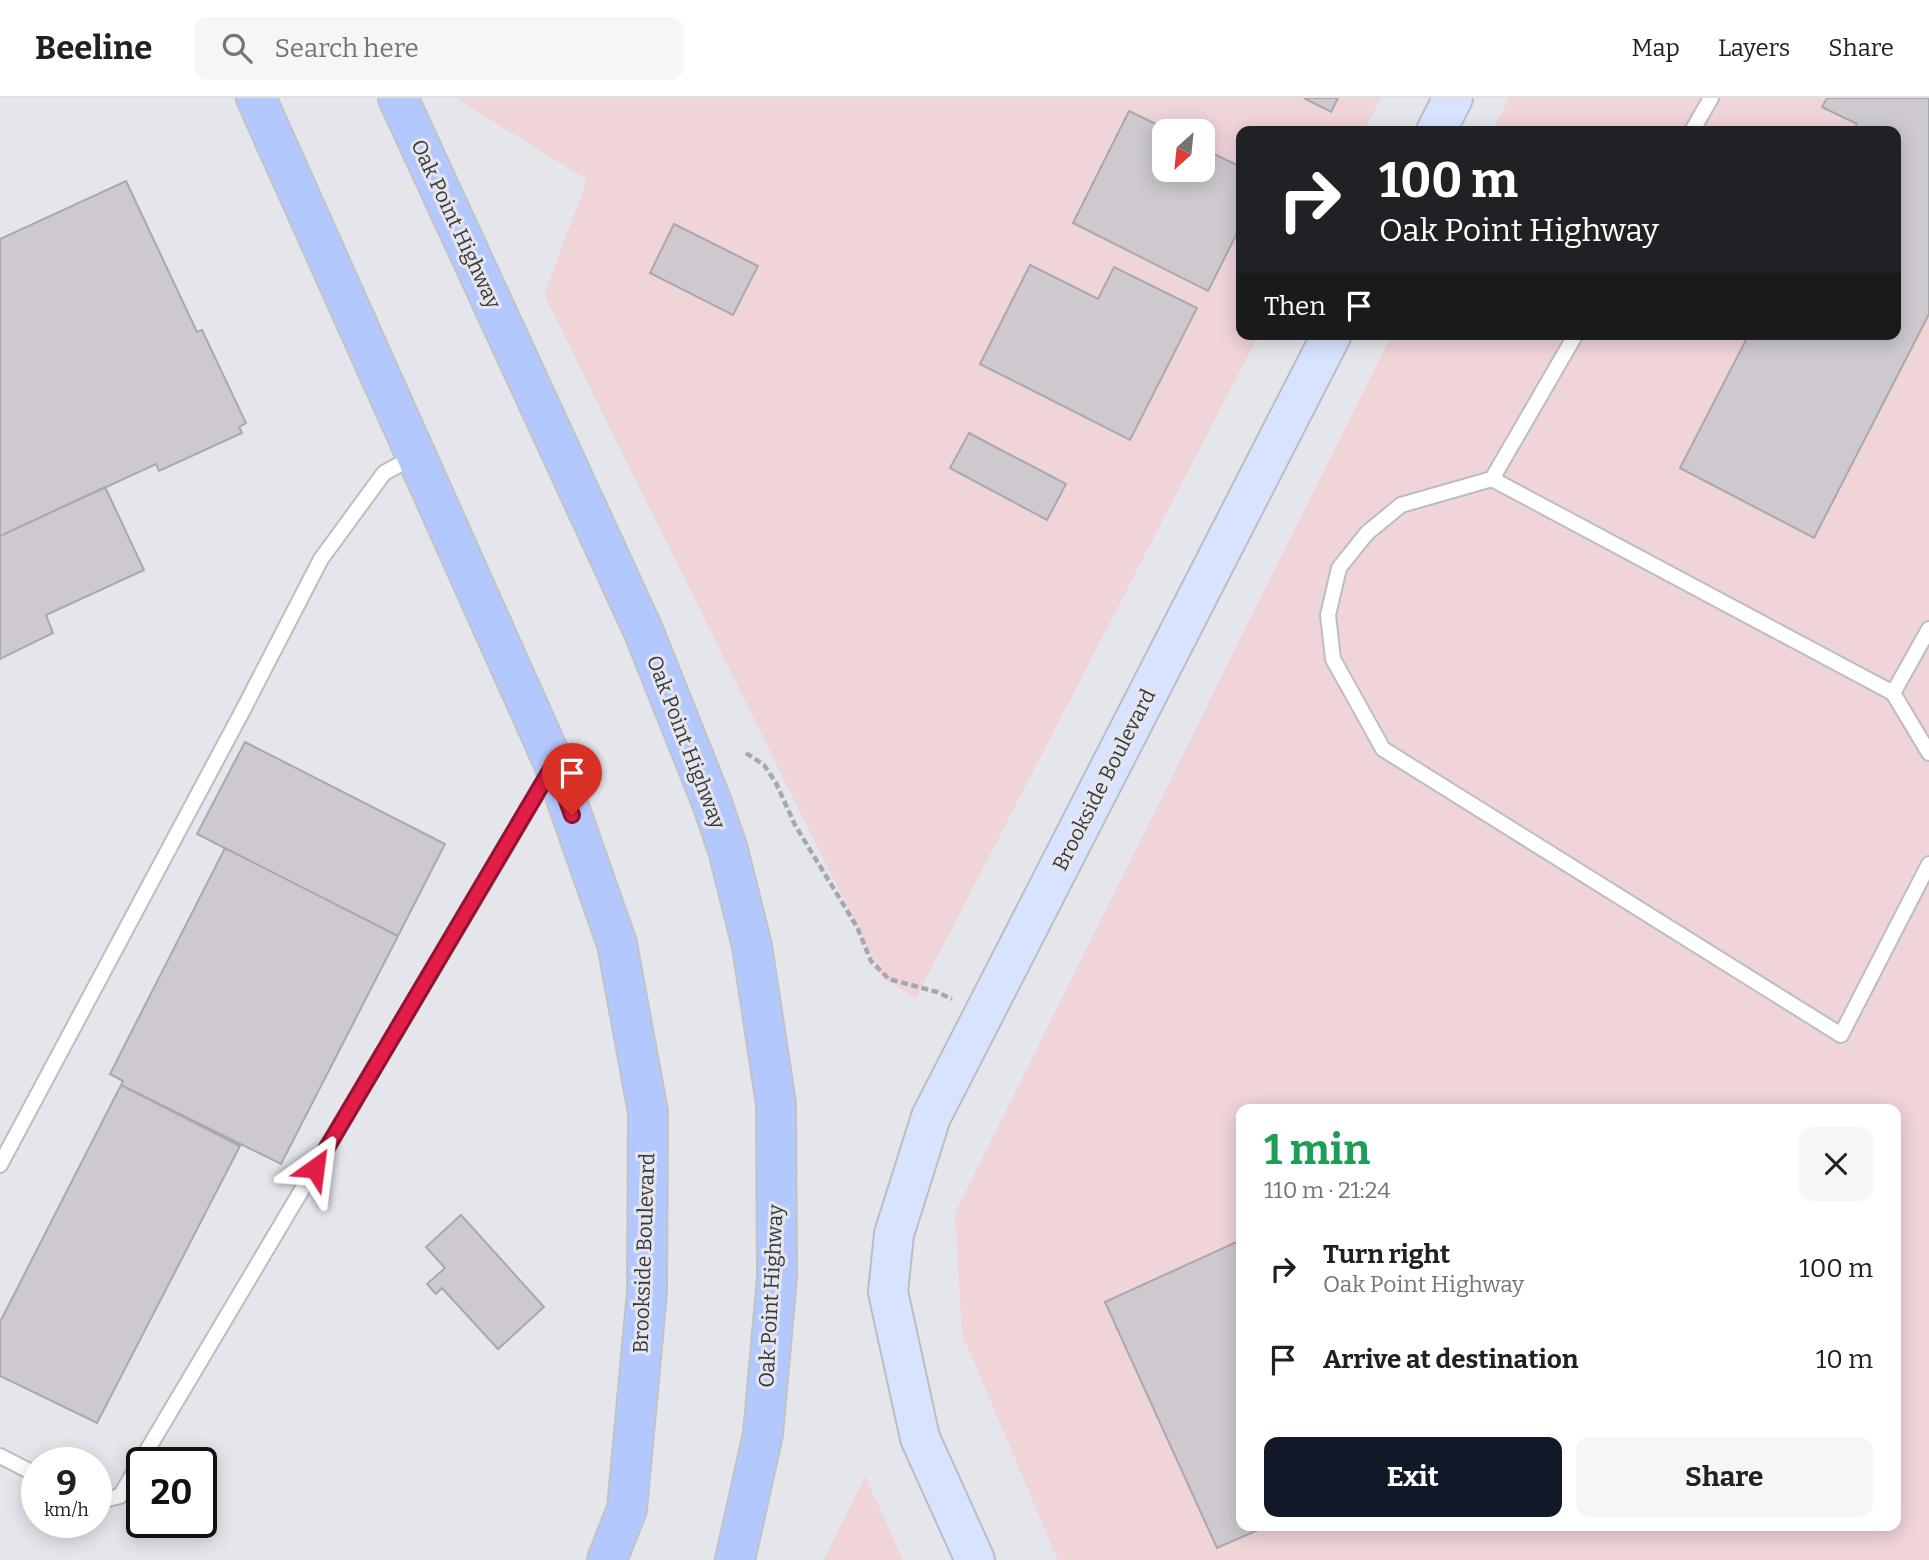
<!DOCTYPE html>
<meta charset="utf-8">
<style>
:root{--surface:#fff;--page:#f6f6f6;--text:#202124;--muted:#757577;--line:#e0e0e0;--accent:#111827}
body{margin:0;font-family:Bitter,serif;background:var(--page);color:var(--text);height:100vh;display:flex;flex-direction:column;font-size:26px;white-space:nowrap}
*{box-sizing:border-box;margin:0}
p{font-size:23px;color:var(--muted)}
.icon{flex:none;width:38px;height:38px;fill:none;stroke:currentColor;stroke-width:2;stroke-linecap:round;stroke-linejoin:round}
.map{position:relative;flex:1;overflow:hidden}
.drawer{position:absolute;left:1236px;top:1006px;width:665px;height:427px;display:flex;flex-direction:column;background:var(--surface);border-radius:14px;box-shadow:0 4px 18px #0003}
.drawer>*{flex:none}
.guide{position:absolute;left:1236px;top:28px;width:665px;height:214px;border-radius:14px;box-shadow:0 4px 18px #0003;background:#202124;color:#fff;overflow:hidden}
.needle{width:46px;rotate:207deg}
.fabs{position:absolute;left:1152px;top:21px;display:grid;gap:14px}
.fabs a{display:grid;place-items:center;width:63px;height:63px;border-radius:14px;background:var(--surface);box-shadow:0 4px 18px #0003;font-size:35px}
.speed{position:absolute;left:21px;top:1349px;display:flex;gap:14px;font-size:35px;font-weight:700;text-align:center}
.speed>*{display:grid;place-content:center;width:91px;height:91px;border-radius:50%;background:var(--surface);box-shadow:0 4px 18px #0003;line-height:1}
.speed small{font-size:18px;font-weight:400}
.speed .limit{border:4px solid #111;border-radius:10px;background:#fff;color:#111}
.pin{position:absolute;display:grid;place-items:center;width:60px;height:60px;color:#fff;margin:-72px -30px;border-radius:50% 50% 50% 0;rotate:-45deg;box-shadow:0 0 7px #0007}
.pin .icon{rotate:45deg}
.me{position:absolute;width:77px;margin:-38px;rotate:31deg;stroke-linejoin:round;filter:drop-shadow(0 0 5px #0008)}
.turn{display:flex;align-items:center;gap:24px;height:147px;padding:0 28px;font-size:32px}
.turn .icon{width:91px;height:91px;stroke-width:2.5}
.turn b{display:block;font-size:49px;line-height:60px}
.then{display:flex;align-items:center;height:66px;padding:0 28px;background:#0003;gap:14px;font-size:26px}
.round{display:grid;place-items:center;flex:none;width:74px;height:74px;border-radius:14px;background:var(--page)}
.summary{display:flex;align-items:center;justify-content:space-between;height:119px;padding:0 28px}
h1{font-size:42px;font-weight:700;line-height:52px;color:#1e9e55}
.action{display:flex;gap:14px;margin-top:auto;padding:14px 28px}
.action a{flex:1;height:80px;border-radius:14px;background:var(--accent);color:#fff;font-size:28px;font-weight:700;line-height:80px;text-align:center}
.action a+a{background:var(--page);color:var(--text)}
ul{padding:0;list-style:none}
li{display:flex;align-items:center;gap:21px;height:91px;padding:0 28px}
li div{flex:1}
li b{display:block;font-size:26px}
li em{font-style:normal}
header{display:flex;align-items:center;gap:42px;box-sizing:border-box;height:98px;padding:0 35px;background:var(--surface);border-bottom:2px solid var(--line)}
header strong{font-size:33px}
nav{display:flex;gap:38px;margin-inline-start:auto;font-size:24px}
.search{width:490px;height:63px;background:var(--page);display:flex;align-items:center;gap:18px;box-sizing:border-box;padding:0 24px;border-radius:14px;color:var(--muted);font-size:26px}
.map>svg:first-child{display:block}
.industrial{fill:#efd4d8;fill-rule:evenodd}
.building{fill:#cdc9cf;stroke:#aaa7ad;stroke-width:2}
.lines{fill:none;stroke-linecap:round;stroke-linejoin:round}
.lane-casing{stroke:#bbbdc3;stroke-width:18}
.secondary-casing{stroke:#bbbdc3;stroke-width:42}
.primary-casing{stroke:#c3c3c4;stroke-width:42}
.path{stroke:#a7a8ad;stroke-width:4.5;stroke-dasharray:7 3.5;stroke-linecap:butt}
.lane{stroke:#fff;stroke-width:14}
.secondary{stroke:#d8e4ff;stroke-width:38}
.primary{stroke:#b2c8ff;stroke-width:38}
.route-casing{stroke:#92132f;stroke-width:18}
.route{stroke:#e11d48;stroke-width:12}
.labels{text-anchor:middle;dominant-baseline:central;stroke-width:6;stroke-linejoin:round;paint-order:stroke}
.street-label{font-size:21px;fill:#38383b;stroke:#e4e6ec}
</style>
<header>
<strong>Beeline</strong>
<div class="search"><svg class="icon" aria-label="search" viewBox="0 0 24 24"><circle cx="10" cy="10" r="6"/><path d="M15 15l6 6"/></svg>Search here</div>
<nav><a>Map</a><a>Layers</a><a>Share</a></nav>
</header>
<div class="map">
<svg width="1929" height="1462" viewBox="0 0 1929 1462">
<rect width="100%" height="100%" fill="#e4e6ec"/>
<!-- industrial -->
<path class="industrial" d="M456,0H1381L1364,33H1241V236H1259L916,900L883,881L544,197L587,82ZM1164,33H1202V72H1164Z
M1509,0H1929V1462H1058L962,1236L955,1115L1392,236H1895V33H1493ZM1241,1012H1895V1428H1241Z
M865,1378L903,1462H824Z"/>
<!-- building -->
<path class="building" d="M1304,0H1338L1331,14Z
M1827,0H1929V216L1814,440L1680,370L1749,236H1895V33H1853L1857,26L1822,9Z
M1129,13L1170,33H1164V72H1202V50L1241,69V127L1208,193L1073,125Z
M126,83L197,234L202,232L246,325L239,329L242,335L159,373L156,366L0,438V141Z
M674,126L758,168L733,217L650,175Z
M1030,167L1098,201L1114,169L1197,210L1130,342L980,266Z
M969,335L1066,386L1047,422L950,370Z
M105,389L144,472L46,517L53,535L0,561V438Z
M245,644L445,746L398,838L197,736Z
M225,750L398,838L281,1066L121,987L123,983L110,976Z
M121,987L240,1048L97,1325L0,1278V1224Z
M461,1117L544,1209L498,1251L442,1190L436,1196L427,1186L445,1170L426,1149Z
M1241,1142V1428H1267L1217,1450L1105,1204Z"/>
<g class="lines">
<!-- lane casing -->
<g class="lane-casing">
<path id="lane" d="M1692,33L1711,0
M1576,236L1492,381L1893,595L1929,531
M1492,381L1401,407L1367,435L1339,470L1328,517L1333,561L1383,651L1841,937L1929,766
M1893,595L1929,655
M0,1067L242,614L321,461L384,375L415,358
M0,1358L37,1377
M96,1404L120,1398L550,674"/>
</g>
<!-- secondary casing -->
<g class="secondary-casing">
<path id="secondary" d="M1436,33L1453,0
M975,1462L920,1340L888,1194L894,1136L931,1019L1332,236"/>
</g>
<!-- primary casing -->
<g class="primary-casing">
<path id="primary" d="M256,0L554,666L617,846L648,1014L647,1194L627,1411L607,1462
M398,0L643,532L712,705L728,752L752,848L776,1006L777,1179L763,1336L735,1462"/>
</g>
<!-- path -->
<path class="path" d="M746,655L764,667L776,685L795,727L857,829L871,863L889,881L937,894L952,901"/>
<!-- lane -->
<use href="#lane" class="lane"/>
<!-- secondary -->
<use href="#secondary" class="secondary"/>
<!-- primary -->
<use href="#primary" class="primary"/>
</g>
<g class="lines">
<!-- route casing -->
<g class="route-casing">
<path id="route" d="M315,1070L554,666L572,717"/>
</g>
<!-- route -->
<use href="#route" class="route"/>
</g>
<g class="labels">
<!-- street labels -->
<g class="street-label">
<text transform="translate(456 126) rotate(65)">Oak Point Highway</text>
<text transform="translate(686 644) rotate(69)">Oak Point Highway</text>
<text transform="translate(1104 682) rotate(-63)">Brookside Boulevard</text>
<text transform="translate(644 1155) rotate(-88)">Brookside Boulevard</text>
<text transform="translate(771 1198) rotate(-87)">Oak Point Highway</text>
</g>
</g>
</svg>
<div class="fabs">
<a><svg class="needle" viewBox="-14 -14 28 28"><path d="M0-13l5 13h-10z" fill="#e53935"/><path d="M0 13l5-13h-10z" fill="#757577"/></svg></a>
</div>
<div class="speed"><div>9<small>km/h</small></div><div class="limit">20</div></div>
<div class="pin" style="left:572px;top:717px;background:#d93025"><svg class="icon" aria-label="arrive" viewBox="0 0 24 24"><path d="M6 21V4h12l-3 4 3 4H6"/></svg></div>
<svg class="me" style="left:315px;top:1070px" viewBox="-20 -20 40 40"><path d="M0-17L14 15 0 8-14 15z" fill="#e11d48" stroke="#fff" stroke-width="4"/></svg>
<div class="guide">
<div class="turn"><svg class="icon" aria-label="right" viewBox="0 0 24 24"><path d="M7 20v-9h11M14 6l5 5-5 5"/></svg><div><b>100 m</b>Oak Point Highway</div></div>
<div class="then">Then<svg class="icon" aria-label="arrive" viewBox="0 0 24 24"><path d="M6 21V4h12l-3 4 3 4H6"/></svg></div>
</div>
<section class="drawer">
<div class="summary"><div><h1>1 min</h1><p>110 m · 21:24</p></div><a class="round"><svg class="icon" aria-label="close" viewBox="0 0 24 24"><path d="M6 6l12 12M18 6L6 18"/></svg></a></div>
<ul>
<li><svg class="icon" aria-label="right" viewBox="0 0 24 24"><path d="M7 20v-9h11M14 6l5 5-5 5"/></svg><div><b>Turn right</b><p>Oak Point Highway</p></div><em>100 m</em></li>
<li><svg class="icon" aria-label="arrive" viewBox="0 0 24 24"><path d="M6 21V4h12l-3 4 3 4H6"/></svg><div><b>Arrive at destination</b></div><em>10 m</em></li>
</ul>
<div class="action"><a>Exit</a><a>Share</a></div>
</section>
</div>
